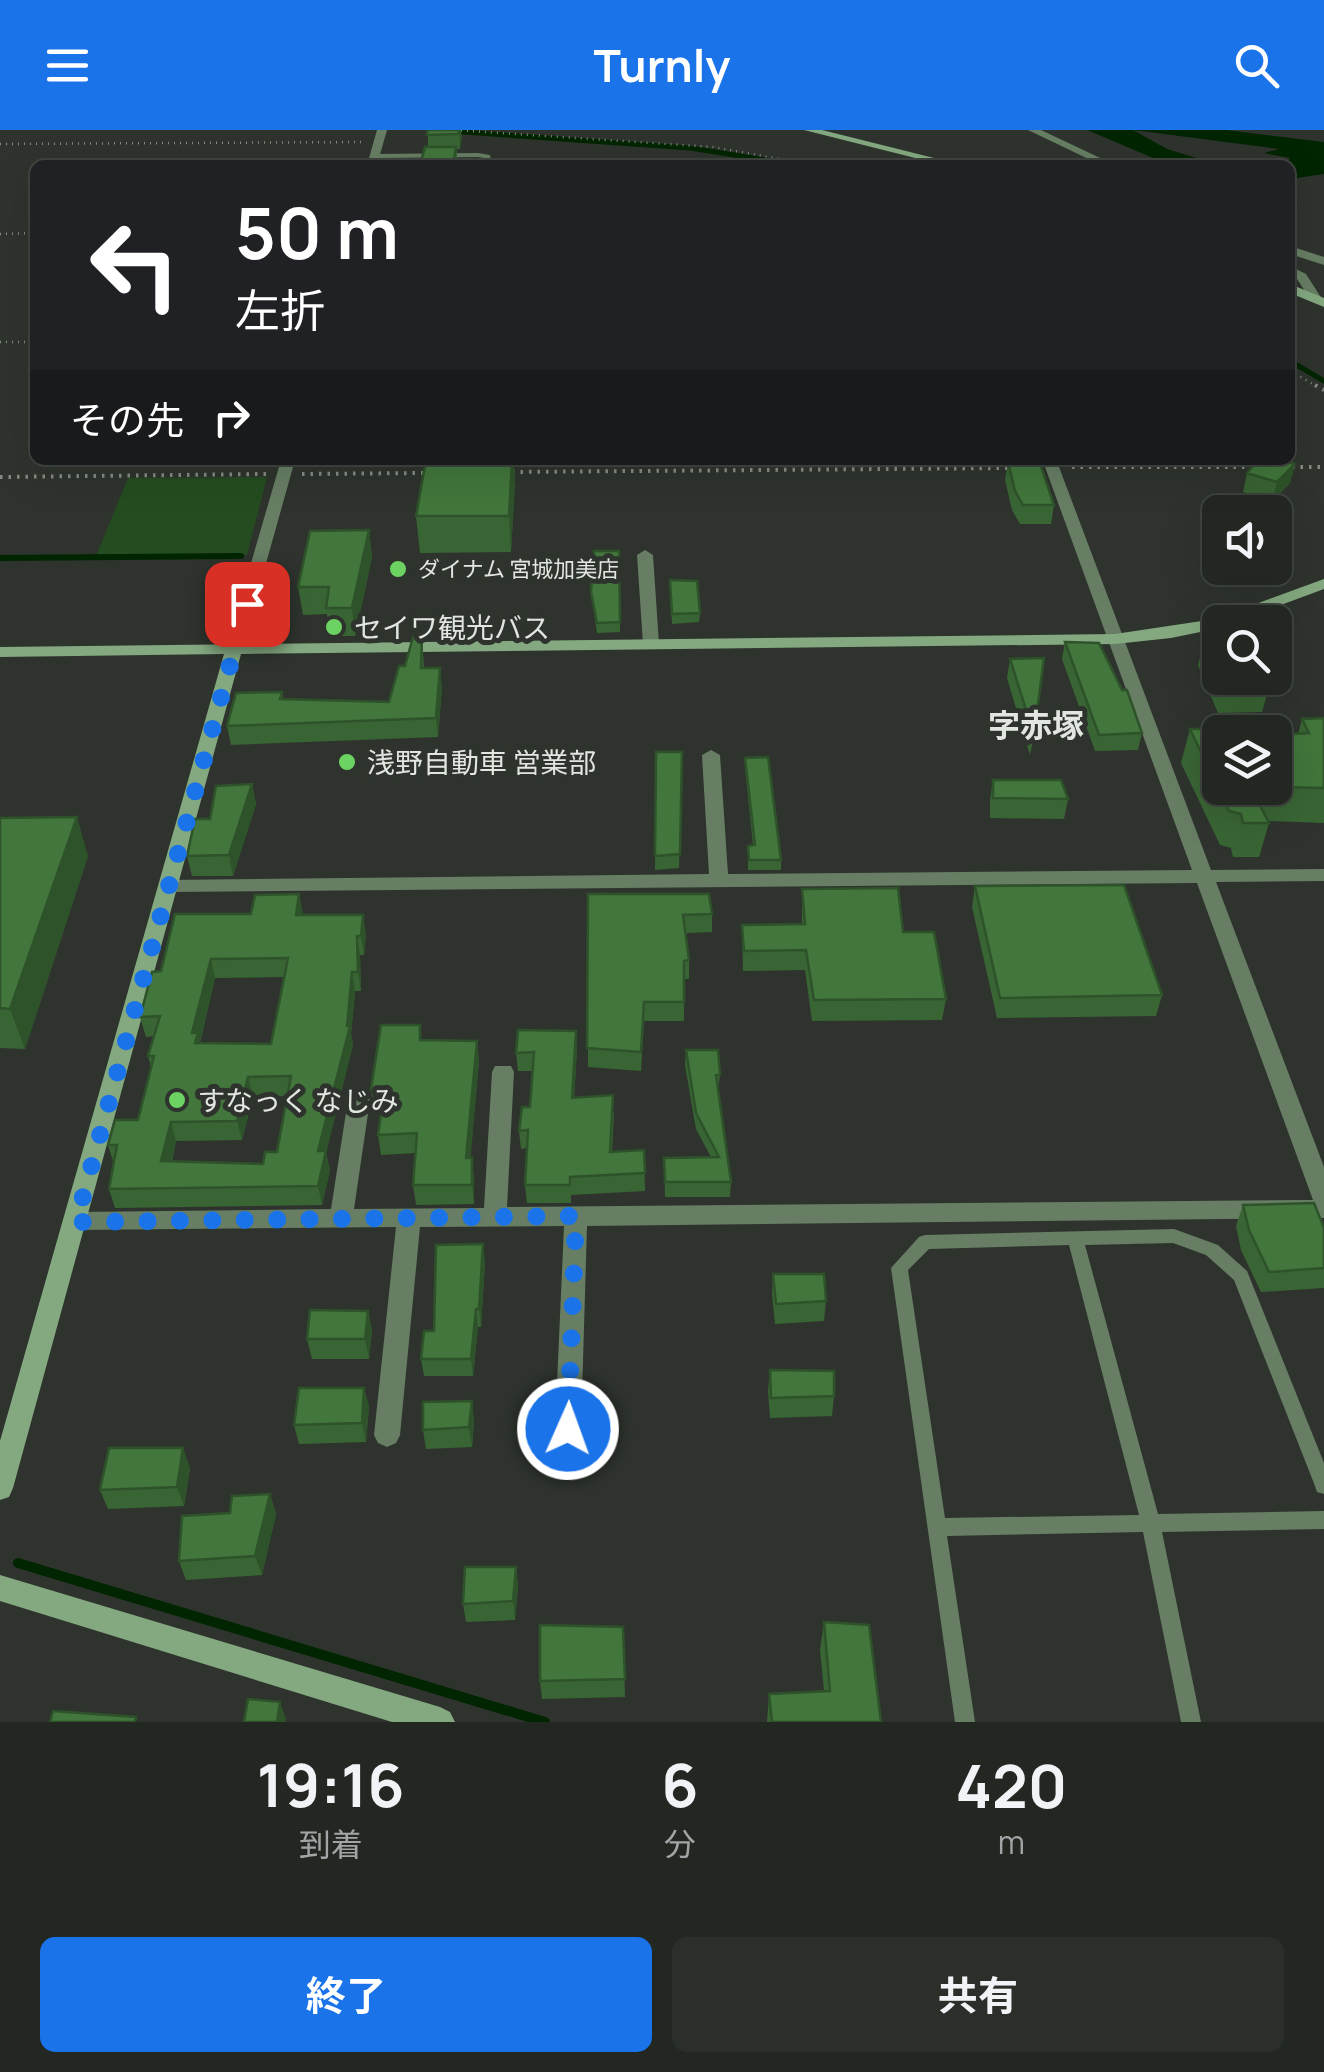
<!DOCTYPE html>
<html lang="ja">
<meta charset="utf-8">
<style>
:root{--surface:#222722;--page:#2a2f2a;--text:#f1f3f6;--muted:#a2a5a5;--line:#3f4440;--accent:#1a73e8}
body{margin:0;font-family:Manrope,"Noto Sans JP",sans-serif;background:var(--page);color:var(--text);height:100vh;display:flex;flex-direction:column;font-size:38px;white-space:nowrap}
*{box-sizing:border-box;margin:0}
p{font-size:32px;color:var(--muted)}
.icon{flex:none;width:55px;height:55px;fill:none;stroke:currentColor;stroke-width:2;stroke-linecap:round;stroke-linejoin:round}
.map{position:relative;height:1592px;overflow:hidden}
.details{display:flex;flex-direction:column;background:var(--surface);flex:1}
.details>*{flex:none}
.hud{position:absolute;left:30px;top:30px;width:1265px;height:305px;border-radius:15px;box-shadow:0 10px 40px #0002,0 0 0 2px var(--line);background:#202124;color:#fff;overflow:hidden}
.buttons{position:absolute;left:1202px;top:365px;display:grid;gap:20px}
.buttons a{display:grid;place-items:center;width:90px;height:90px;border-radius:15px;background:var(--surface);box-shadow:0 10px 40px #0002,0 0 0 2px var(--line);font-size:50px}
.pin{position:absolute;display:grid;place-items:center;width:85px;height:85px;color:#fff;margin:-42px;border-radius:20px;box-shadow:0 5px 15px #0006}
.me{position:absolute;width:110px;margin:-55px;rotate:2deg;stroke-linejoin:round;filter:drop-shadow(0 0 8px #0008)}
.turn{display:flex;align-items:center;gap:35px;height:210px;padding:0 40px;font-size:45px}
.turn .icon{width:130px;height:130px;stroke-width:2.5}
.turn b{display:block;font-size:70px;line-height:85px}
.then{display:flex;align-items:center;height:95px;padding:0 40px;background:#0003;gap:20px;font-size:38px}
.eta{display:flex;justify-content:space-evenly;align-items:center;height:170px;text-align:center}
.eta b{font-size:60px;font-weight:700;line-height:70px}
.primary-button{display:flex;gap:20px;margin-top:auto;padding:20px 40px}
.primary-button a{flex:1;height:115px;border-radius:15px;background:var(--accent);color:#fff;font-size:40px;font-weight:700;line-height:115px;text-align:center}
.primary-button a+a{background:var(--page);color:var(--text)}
header{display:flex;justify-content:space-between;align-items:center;height:130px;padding:0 40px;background:var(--accent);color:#fff;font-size:45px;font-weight:700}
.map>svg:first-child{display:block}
.green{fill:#244c20}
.water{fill:#002500}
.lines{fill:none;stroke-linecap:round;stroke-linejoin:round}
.stream-far2{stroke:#002500;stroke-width:5}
.stream-far1{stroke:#002500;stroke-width:6}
.stream{stroke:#002500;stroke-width:10}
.path-far1{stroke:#858a84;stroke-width:2.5;stroke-dasharray:1 5;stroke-linecap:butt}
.path{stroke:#858a84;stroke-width:4;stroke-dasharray:2.5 6;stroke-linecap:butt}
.lane{fill:#677e64;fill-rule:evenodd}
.street{fill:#677e64;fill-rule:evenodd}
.secondary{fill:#84a980;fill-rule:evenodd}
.wall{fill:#396534;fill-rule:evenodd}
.shaded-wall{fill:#2e532a}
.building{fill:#42763c;stroke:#2e532a;stroke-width:2.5;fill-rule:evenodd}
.route{stroke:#1a73e8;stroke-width:18;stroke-dasharray:0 32.4}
.poi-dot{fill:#6cd362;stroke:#2e342d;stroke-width:4}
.labels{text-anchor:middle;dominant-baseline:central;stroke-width:10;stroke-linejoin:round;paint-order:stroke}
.far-poi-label{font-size:22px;fill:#e2e6e1;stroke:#2e342d;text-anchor:start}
.poi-label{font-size:28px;fill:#e2e6e1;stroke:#2e342d;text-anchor:start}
.quarter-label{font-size:32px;font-weight:bold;fill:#e2e6e1;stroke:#2e342d}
</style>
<header><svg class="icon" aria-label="menu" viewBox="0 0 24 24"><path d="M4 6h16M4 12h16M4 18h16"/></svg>Turnly<svg class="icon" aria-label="search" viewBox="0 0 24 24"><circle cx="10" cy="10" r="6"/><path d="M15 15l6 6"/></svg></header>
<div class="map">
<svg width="1324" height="1592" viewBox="0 0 1324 1592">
<rect width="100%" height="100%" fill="#2e342d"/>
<!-- green -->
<path class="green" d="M267,347L247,425L96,426L128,348Z"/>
<!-- water -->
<path class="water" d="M1087,0H1226L1324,12V44L1290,49V35H1285L1290,28L1264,23L1279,19L1133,0L1167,19L1216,34L1170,35Z"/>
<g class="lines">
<!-- stream-far2 -->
<path class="stream-far2" d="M435,0L690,18L798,35
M1290,231L1324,251"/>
<!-- stream-far1 -->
<path class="stream-far1" d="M0,428L241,426"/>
<!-- stream -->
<path class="stream" d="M18,1433L545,1592"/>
<!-- path-far1 -->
<path class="path-far1" d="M455,0L713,17L814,35
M0,14L361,12
M0,104L35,103
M0,212H35
M1290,241L1320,258"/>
<!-- path -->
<path class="path" d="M1315,255L1324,260
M1072,337H1256
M1292,337H1324
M512,342L1011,338
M302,344L426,343
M0,347L266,344"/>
<!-- lane -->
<path class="lane" d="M478,23L490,25L492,35H484V28L478,27L375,28L371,26L375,24Z
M1174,1099L1218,1115L1247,1141L1324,1333V1364L1317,1362L1315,1356L1234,1150L1206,1125L1173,1113L1085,1115L1158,1384L1324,1381V1399L1162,1402L1201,1592H1181L1143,1402L947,1406L975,1592H955L891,1138L919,1107L925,1105ZM1069,1115L1139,1385L945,1388L908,1140L929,1119Z"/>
<!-- street -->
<path class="street" d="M377,0H387L377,35H367Z
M1028,0H1041L1115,35H1101Z
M1290,116L1324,127V135L1290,124Z
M1290,136L1306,144L1322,169L1320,172H1312L1297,149L1290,145Z
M281,330H295L242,519L240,523H228L226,519Z
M1052,333L1059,337L1211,740L1324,739V751L1216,752L1324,1037V1088L587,1096L581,1299L577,1307L568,1311L559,1307L555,1299L564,1096L420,1097L400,1305L396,1313L387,1317L378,1313L374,1305L396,1097L76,1100L68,1098L64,1091L68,1084L76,1082L331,1079L348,970L351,964H367L370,970L354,1079L484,1078L492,942L495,936H511L514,942L507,1077L1313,1070L1197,753L169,762L159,756L169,750L709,744L702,625L711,620L720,625L728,744L1192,740L1045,337Z
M645,420L653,425L659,514L651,519L643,514L637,425Z"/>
<!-- secondary -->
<path class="secondary" d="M804,0H822L962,35H943Z
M1290,154L1324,168V177L1290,163Z
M1324,449V459L1235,492H1220V498L1171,508L1115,514L241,524L13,1358L9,1367L0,1370V1311L224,524L0,527V517L1115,504L1215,489Z
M0,1445L440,1577L450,1582L455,1592H392L0,1471Z"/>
</g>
<!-- wall -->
<path class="wall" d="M428,0H461L460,19H457V35L428,17Z
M1008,332L1054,375L1051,394H1020L1012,380L1005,350Z
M1295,334L1290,353L1272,371L1243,362L1247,343Z
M515,351L511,422L420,423L416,386Z
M369,400L372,427L355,506H330L327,484L303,485L298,457Z
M619,421L620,502L597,503L591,462Z
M670,460L700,483L699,492L672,494Z
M1206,506H1220V548H1268L1270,553L1262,582L1218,583L1198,535Z
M422,507L424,538L442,557L438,607L231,615L227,596L282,562L283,569L389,572L405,536Z
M1065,512L1142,603L1138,620L1095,621L1062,529Z
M1010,529L1034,605L1030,625L1007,548Z
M1324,588V693L1268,691L1269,693L1259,727H1233L1231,718L1220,715L1181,633L1190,599L1220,658L1298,604L1302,589Z
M656,622H682L679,738L655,740Z
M745,628L781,730V740H748V716L753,715L745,638Z
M993,650L1068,669L1064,689L990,688V670Z
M252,654L256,674L233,746H192L187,726L210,689Z
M0,688L88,726L25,919L0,918Z
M975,756L1162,865L1156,886L997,888L972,777Z
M802,759L903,802L946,869L942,890L812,891L805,840L743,841L742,795L802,794Z
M299,764L302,785L366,804L364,825H360L361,861H355L351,904L353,915L326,1023L330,1040L322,1075L115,1078L109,1059L114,1034L108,1015L138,990L151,937L148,926L154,906L146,907L140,887L161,841L251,784ZM285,847L271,914L200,913L215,848ZM287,966L277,1022L263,1034L172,1032L176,1011L242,1010L253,967Z
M588,764L712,784V802L686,803L689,830V849H684V891H644L641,941L588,937Z
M422,910L477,911L479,931L470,1028L474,1047V1074L416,1075L413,1055L416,1023L381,1025L378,1005L382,978L374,979L371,959Z
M577,919L574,968L614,983L612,1022L644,1020L645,1061L571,1065V1073H527L525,1055L527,1018L521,1019L519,1001L530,977L532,941H518L516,923Z
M686,920L720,944L718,960L731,1052L730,1067H665L664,1028L711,1027L696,999L685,935Z
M1243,1075L1324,1098V1158L1261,1162L1241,1120L1236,1096Z
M485,1131L481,1197H478L473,1246H424L421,1229L434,1201Z
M773,1144L826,1171L824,1191L775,1194L772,1164Z
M368,1181L372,1201L369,1229H312L307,1209Z
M770,1240L834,1266L832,1286L770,1288L768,1260Z
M364,1258L369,1277L366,1312L299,1314L294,1295Z
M474,1291L472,1317L426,1319L423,1300Z
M190,1338L184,1376L108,1379L100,1360Z
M270,1364L276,1384L262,1445L186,1450L179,1431L230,1383Z
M516,1437L518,1456L515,1490L466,1492L463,1474Z
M824,1492L881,1592H767L769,1564L824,1561L820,1520Z
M623,1497L625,1567L542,1569L540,1551Z"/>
<!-- shaded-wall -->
<path class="shaded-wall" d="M459,0H461L462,8L460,19Z
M512,330H514L515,351L511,422L509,386Z
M1295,334L1290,353L1272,371L1277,352Z
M369,400L372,427L355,506L352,478Z
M440,538L442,557L438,607L436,588Z
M252,654L256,674L233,746L229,725Z
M77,687L88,726L25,919L10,879Z
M299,764L303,783L300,804L296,785Z
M363,785L366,804L364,825L361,806Z
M357,806L360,825L361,861L358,842Z
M211,829L215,848L200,912L203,922L200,933L192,903Z
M352,842L355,861L351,904L353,915L326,1023L330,1040L322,1075L318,1056V1021L347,896Z
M576,901L577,919L573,986L572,968Z
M477,911L479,931L469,1047L466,1028Z
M248,947L253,967L242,1010L237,991Z
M171,992L176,1011L167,1051L161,1031Z
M472,1028L474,1047V1074L472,1055Z
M483,1114L485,1131L481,1197L479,1179Z
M476,1179L478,1197L473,1246L471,1229Z
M368,1181L372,1201L369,1229L365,1209Z
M364,1258L369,1277L366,1312L362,1293Z
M472,1271L474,1291L472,1317L469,1297Z
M183,1318L190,1338L184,1376L177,1357Z
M270,1364L276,1384L262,1445L255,1426Z
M516,1437L518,1456L515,1490L513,1471Z
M280,1572L286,1589L285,1592H277Z"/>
<!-- building -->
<path class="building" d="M428,0H459L458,4L427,5Z
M425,17H456L453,35H420Z
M426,330H512L509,386H416Z
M1258,330H1277L1295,334L1277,352L1247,343Z
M1008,332L1040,333L1054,375H1023L1015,361Z
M369,400L352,478H326L329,457H298L310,401Z
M594,421H619L620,492L597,493L591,462Z
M670,450L697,451L700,483L672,484Z
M1206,506H1220V540Z
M413,507H422L421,538H440L436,588L227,596L236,563L282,562L280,569L389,572L399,536H405Z
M1065,512L1099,513L1122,560H1127L1142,603L1099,605Z
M1044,528L1034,605L1010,529Z
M1223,548H1268L1270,553H1225Z
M1324,588V658L1275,657V605L1309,603L1302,589Z
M1190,599H1227L1229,602H1220V658H1251L1269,693H1243L1241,684L1229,681Z
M656,622H682L680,724L655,726Z
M768,627L781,730H749L748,716L755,715L745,628Z
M993,650H1061L1068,669L993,668Z
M252,654L229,725L187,726L195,689H210L216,656Z
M77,687L10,879L0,878V688Z
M1124,755L1162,865L1000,868L975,756Z
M898,758L903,802H934L946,869L814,870L806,820L744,821L742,795L805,794L802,759Z
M299,764L296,785H363L361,806H357L358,842H352L347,896H350L318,1021H326L318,1056L109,1059L117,1015H108L115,990H138L154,926H148L160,886L140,887L152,842L161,841L175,784H251L255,765ZM288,828L271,914L195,913L198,903H192L211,829ZM291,946L277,1022H265L263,1034L161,1031L171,992L237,991L248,947Z
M588,764H709L712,784L683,785L689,830L684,831V872H644L641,922L587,918Z
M381,895H420V910L477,911L466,1028H472V1055H413L417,1003L378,1005L385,958L371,959Z
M518,900L576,901L572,968L613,965L610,1022L644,1020L645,1043L570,1047V1055H525L528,1000L519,1001L522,977H530L534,922L516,923Z
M686,920H718L720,944L716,945L731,1052H665L664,1028L719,1027L696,983Z
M1314,1073L1324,1098V1138L1269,1142L1249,1100L1243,1075Z
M483,1114L479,1179H476L471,1229H421L424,1201H434L436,1115Z
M773,1144H824L826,1171L776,1174Z
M310,1180L368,1181L365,1209H307Z
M770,1240L834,1241V1266L771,1268Z
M299,1258H364L362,1293L294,1295Z
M472,1271L469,1297L423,1300V1272Z
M109,1318H183L177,1357L100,1360Z
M270,1364L255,1426L179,1431L182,1386L230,1383L232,1366Z
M465,1437H516L513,1471L463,1474Z
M824,1492L869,1495L881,1592H772L769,1564L830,1561Z
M540,1495L623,1497L625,1549L540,1551Z
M248,1569L280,1572L277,1592H244Z
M53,1581L136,1587L135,1592H50Z"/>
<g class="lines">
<!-- route -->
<path class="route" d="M247,474L76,1092L576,1086L568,1299"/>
</g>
<!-- markers -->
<g class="poi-dot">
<circle cx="398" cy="439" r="10"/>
<circle cx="334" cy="497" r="10"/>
<circle cx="347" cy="632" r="10"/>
<circle cx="177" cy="970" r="10"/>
</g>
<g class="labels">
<!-- far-poi labels -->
<g class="far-poi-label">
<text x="418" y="439">ダイナム 宮城加美店</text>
</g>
<!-- poi labels -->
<g class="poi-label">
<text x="354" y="497">セイワ観光バス</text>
<text x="367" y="632">浅野自動車 営業部</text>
<text x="197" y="970">すなっく なじみ</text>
</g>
<!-- quarter labels -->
<g class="quarter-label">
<text x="1036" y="595">字赤塚</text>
</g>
</g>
</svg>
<div class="buttons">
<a><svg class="icon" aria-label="sound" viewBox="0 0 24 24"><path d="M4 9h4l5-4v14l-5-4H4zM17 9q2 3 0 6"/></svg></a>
<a><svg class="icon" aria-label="search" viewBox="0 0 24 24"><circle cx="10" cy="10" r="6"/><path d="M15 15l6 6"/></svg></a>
<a><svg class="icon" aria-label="layers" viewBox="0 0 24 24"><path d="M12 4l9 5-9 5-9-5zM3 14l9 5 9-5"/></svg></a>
</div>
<div class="pin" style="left:247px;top:474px;background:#d93025"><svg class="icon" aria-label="arrive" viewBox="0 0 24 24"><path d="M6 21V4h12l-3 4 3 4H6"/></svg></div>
<svg class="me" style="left:568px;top:1299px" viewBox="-20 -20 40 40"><circle r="17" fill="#1a73e8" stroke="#fff" stroke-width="3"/><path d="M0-11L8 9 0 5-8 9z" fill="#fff"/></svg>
<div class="hud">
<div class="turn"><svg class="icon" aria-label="left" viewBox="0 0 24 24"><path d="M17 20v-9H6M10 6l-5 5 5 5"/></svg><div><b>50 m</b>左折</div></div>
<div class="then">その先<svg class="icon" aria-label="right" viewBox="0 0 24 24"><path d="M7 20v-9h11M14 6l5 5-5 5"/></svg></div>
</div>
</div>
<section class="details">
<div class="eta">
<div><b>19:16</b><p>到着</p></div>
<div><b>6</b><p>分</p></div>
<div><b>420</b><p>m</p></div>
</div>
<div class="primary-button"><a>終了</a><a>共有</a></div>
</section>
